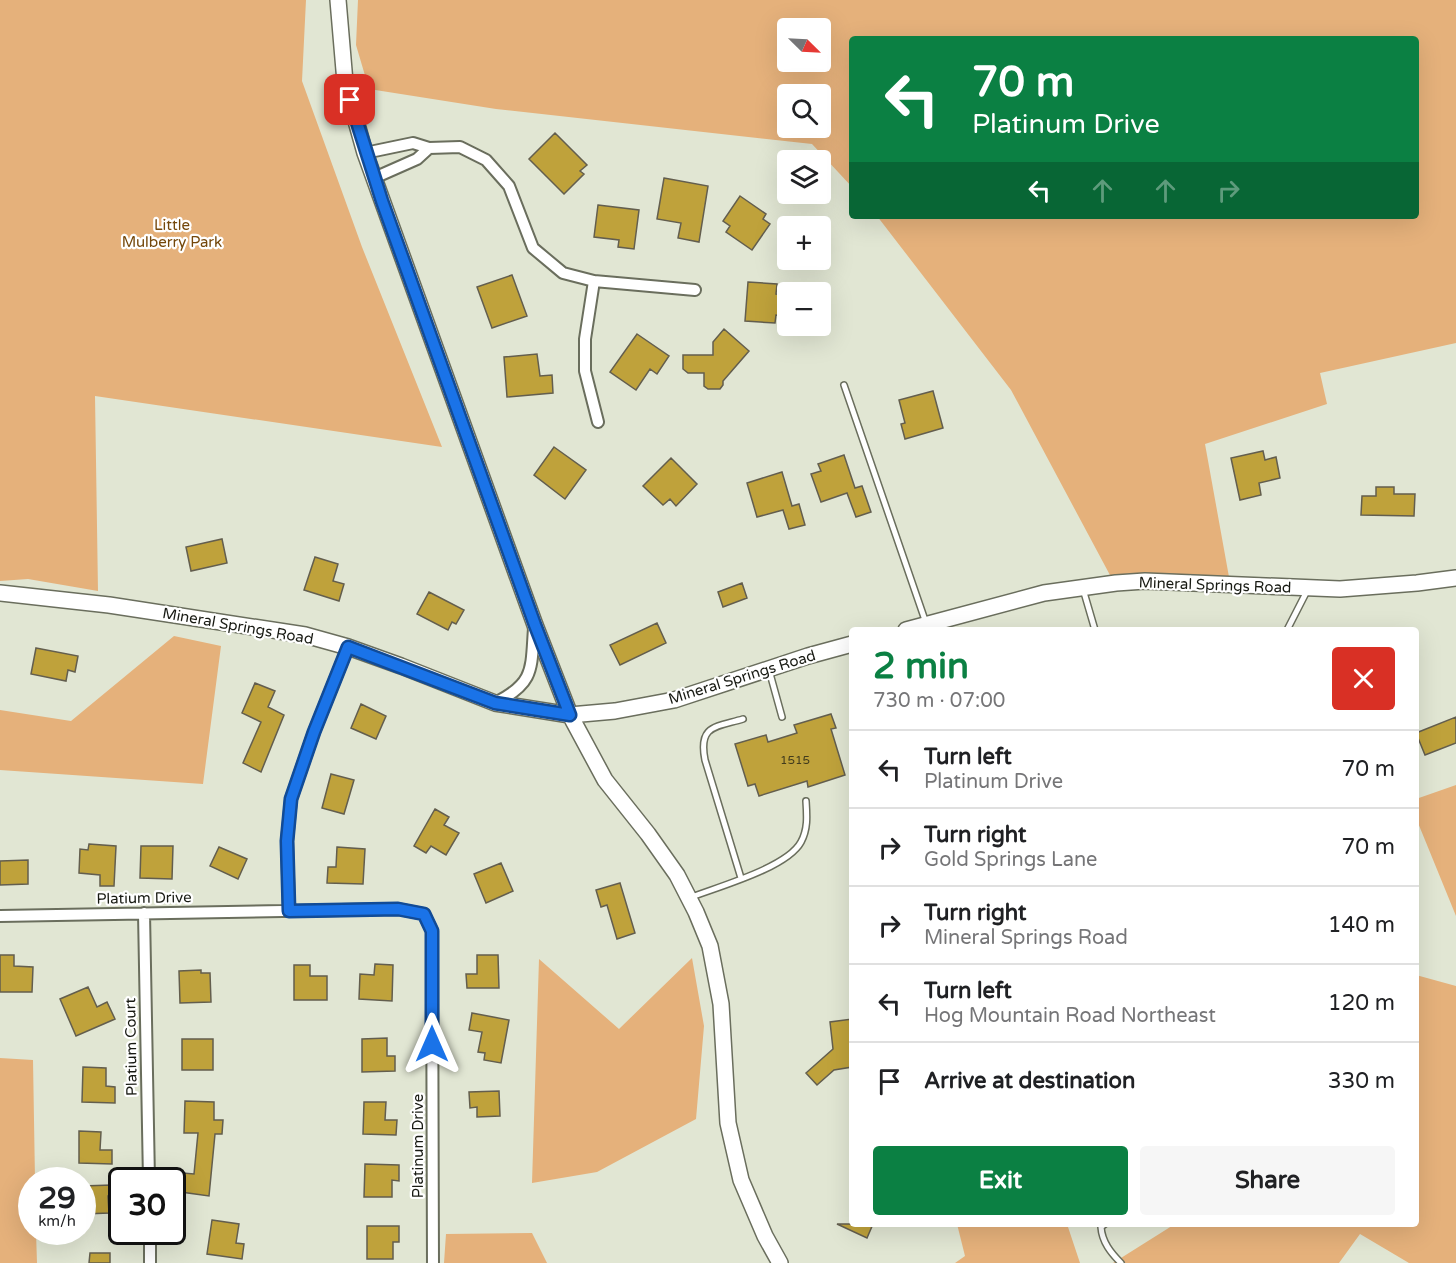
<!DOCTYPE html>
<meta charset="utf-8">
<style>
:root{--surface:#fff;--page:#f6f6f6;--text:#202124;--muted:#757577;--line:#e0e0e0;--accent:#0b8043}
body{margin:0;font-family:"Varela Round",sans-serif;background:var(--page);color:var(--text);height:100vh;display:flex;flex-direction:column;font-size:22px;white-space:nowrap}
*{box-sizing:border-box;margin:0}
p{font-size:20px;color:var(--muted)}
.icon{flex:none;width:33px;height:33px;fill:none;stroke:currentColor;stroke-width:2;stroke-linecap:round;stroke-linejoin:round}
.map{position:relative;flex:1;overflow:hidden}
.drawer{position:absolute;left:849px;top:627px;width:570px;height:600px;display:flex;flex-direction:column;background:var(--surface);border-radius:6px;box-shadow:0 6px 24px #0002}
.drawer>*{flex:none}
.guide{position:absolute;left:849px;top:36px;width:570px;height:183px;border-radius:6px;box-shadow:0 6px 24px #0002;background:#0b8043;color:#fff;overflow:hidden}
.needle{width:39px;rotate:114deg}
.controls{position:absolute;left:777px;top:18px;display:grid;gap:12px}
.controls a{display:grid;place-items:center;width:54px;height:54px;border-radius:6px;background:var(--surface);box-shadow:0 6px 24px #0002;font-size:30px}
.speed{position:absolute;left:18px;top:1167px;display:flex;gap:12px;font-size:30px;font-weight:700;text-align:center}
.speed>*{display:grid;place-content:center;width:78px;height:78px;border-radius:50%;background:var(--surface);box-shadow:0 6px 24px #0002;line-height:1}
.speed small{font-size:15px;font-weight:400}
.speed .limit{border:3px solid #111;border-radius:9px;background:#fff;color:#111}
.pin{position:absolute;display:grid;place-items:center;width:51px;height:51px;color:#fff;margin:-26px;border-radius:12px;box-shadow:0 3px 9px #0006}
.me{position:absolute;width:66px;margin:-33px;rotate:0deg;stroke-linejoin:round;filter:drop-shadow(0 0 4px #0008)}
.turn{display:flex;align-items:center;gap:21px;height:126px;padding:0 24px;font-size:27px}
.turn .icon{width:78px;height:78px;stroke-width:2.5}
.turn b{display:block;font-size:42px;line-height:51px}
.lanes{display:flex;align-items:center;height:57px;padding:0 24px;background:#0003;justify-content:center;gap:30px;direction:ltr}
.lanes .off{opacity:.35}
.round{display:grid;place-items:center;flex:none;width:63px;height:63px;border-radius:6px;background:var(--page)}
.overview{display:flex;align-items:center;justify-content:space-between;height:102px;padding:0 24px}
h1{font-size:36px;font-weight:800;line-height:45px;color:var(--accent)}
.button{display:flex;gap:12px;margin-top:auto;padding:12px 24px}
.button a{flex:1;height:69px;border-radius:6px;background:var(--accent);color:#fff;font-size:24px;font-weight:800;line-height:69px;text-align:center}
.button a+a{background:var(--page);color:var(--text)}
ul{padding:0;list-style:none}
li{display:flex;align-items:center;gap:18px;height:78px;padding:0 24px;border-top:2px solid var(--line)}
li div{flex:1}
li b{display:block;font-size:22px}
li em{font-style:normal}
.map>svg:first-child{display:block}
.green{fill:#e5b17b;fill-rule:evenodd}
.building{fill:#bfa23b;stroke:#635e4e;stroke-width:1.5}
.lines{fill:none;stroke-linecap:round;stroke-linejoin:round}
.lane-casing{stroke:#6a6e5d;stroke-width:8}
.street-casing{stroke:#6a6e5d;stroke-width:14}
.secondary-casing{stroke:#6a6e5d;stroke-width:18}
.lane{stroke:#fff;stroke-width:5}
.street{stroke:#fff;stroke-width:10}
.secondary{stroke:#fff;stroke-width:15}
.route-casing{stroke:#114b97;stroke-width:15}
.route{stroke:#1a73e8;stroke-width:10}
.labels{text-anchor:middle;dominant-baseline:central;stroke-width:4.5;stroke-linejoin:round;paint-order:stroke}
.number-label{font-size:12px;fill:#423c1d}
.park-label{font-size:15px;fill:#74470a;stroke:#fff}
.street-label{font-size:15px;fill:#181a13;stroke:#fff}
</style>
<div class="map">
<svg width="1456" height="1263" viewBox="0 0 1456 1263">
<rect width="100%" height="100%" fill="#e1e6d3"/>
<!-- green -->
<path class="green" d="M0,0H306L302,81L362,247L442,447L95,396L98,591L28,579L0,581Z
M358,0H1456V343L1320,373L1327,404L1205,444L1229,577H1111L1011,390L877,216H1416V39H852V187L812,144L496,109L369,89L356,45ZM788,28H820V62H788ZM788,94H820V128H788Z
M174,636L221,646L203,784L0,770V710L71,721Z
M1456,785V916L1416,818V799Z
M692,958L704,1026L696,1119L597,1172L532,1183L539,959L619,1029Z
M1416,975L1456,986V1263H1409L1360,1234L1339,1263H1113L1175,1224H1416Z
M0,1058L33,1060L35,1180H32V1232H36L37,1263H0Z
M957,1224H1067L1080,1263H955L965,1256Z
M532,1233L547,1263H444L446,1234Z"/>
<!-- building -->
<path class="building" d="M555,133L587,165L580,171L584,174L564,194L529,159Z
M664,178L708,186L699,242L678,238L681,223L657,219Z
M740,196L766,214L763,219L770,224L752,250L726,232L730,226L723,221Z
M598,205L639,210L634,249L618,247L619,240L594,237Z
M512,275L527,316L492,328L477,287Z
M748,282L777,284L776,294L787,295L785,316L776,315L775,323L745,321Z
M724,329L749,351L723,381V385L720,389H708L704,386V373H688L683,369V355H713V342Z
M637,334L669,356L657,374L650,369L636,390L610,372Z
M537,354L540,376L552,375L553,393L507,397L504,357Z
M933,391L943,428L905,439L901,424L905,423L899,400Z
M554,447L586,470L565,499L534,475Z
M1263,451L1265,460L1276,457L1280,478L1259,483L1261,495L1240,500L1231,458Z
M844,455L855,488L862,486L871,512L856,517L847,493L821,502L811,474L821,471L818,464Z
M671,458L697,484L676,506L670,499L663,505L643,486Z
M782,472L792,506L799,504L805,525L789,529L783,510L757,517L747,483Z
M1376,487H1394V494H1415L1414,516L1361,515L1362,496H1376Z
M222,539L227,563L191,571L186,547Z
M315,557L338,564L333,581L344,584L339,601L304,590Z
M742,583L747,598L723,607L718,592Z
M429,592L464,610L456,624L452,622L448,630L417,614Z
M657,623L666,643L620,665L610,645Z
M36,648L78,656L75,672L68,670L66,681L31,674Z
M255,683L275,691L268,707L284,715L261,772L243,763L261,722L242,713Z
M361,704L386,716L376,739L351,728Z
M831,714L836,728L831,729L845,775L808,787L807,781L759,796L755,784L748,786L735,744L766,735L768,742L797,733L794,725Z
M1456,717V743L1425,755L1416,733Z
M331,774L354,780L344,814L322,808Z
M435,809L449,817L444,825L459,833L446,855L431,846L426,853L414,846Z
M89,844L116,846L114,886H100V875L79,873L80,849L88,850Z
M141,846H173L172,879L140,878Z
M219,847L247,859L238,879L210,866Z
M337,847L365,849L363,884L327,883L328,867H336Z
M28,860V884L0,885V861Z
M501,863L513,891L486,903L474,874Z
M620,883L635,933L617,939L607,905L601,907L596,890Z
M0,955H14V966L33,967L32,992H0Z
M477,955H498L499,988H467L466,974H477Z
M375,964L393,965L392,1001L359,999L360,974L374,975Z
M294,965H310V976H327V1000H294Z
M201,970V973H210L211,1002L180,1003L179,971Z
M88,987L97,1007L107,1002L115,1019L76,1036L60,999Z
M472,1013L509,1020L501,1063L484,1060L485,1053L478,1052L482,1032L469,1030Z
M852,1019V1067L834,1070L817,1085L806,1073L833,1049L830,1022Z
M387,1038V1056H395V1071L362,1072V1039Z
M182,1039H213V1070H182Z
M83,1067L106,1068V1086L115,1087V1103L82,1102Z
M499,1091L500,1116L477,1117V1107L470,1108L469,1092Z
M185,1101L214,1102V1120H223L222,1134H215L209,1196L181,1192L183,1173L194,1174L198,1133H184Z
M364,1102H386L385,1120H397L396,1135L363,1134Z
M79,1131L101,1132L100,1150H112V1164L79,1163Z
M365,1164L399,1165V1181L392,1180V1197H364Z
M112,1185V1196H108L109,1213L84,1214L82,1186Z
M212,1220L239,1224L236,1243L244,1244L242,1259L207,1254Z
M837,1224H873L867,1238Z
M367,1226H399V1242H393V1259H367Z
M90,1253H110V1263H89Z"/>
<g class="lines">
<!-- lane casing -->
<g class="lane-casing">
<path id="lane" d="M844,385L926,623
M1083,589L1095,630
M1287,630L1308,589
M769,670L782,717
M741,878L705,760C698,725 716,727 743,719
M689,898C717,887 787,868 801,842C808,829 807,816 806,801
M1105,1224L1101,1227C1102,1242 1111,1253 1121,1263"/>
</g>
<!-- street casing -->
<g class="street-casing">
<path id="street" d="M365,153L413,143L429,148L460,147L486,160L509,186L533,248L563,273L594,281L695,290
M374,178L417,159L429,148
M594,281L585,339V371L598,422
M495,703C535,683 531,669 534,628
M289,911L287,841L291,799L314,732L348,647
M144,913L149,1180
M0,916L398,909L424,914L432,931L433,1263
M150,1232V1263"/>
</g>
<!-- secondary casing -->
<g class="secondary-casing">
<path id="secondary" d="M338,0L345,82L365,153L535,625L570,715L605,780L648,834L677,875L696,912L710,946L721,1004L728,1123L741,1180L765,1236L780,1263
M0,593L109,605L305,635L348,647L401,666L495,703L570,715L615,711L674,700L808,656L852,644
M906,630L1044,593L1116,583L1145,581L1340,589L1417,583L1456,578"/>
</g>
<!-- lane -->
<use href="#lane" class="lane"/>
<!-- street -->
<use href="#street" class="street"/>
<!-- secondary -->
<use href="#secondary" class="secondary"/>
</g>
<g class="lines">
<!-- route casing -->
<g class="route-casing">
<path id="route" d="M350,100L382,201L535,625L570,715L495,703L348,647L314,732L291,799L287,841L289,911L398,909L424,914L432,931V1044"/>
</g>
<!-- route -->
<use href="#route" class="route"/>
</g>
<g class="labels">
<!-- number labels -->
<g class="number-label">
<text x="795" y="760">1515</text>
</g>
<!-- park labels -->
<g class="park-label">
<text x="172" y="225">Little<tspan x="172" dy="17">Mulberry Park</tspan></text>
</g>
<!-- street labels -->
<g class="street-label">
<text transform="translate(1215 585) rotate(2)">Mineral Springs Road</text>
<text transform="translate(238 626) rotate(10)">Mineral Springs Road</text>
<text transform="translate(742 677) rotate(-17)">Mineral Springs Road</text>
<text transform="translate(144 898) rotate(-1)">Platium Drive</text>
<text transform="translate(131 1047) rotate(-91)">Platium Court</text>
<text transform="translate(418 1146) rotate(-90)">Platinum Drive</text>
</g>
</g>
</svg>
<div class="controls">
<a><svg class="needle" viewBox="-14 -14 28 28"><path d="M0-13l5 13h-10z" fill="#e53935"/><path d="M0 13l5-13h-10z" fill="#757577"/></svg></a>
<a><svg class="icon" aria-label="search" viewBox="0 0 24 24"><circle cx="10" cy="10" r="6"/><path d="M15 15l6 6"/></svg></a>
<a><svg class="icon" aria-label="layers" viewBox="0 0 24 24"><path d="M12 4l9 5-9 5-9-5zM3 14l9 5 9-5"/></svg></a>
<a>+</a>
<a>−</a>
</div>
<div class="speed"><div>29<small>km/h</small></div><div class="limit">30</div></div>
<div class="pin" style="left:350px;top:100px;background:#d93025"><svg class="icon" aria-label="arrive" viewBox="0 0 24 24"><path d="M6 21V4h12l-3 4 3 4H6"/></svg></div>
<svg class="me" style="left:432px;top:1044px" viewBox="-20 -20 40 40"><path d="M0-17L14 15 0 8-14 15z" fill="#1a73e8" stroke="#fff" stroke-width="4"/></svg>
<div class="guide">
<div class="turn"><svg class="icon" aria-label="left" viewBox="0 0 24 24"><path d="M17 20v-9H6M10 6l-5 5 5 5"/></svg><div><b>70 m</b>Platinum Drive</div></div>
<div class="lanes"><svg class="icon" aria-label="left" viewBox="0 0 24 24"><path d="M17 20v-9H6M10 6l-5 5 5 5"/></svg><svg class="icon off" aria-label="ahead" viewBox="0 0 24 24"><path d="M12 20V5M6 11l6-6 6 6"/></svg><svg class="icon off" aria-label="ahead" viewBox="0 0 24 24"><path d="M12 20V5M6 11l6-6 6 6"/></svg><svg class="icon off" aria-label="right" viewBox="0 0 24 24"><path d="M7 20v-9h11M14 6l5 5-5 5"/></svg></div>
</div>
<section class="drawer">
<div class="overview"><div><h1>2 min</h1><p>730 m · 07:00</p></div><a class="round" style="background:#d93025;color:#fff"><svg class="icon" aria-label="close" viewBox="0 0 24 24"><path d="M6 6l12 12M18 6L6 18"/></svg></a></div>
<ul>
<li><svg class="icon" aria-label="left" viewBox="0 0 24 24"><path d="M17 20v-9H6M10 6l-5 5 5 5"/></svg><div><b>Turn left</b><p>Platinum Drive</p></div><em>70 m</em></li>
<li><svg class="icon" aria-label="right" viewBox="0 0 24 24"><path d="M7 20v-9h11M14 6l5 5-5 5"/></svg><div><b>Turn right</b><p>Gold Springs Lane</p></div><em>70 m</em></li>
<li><svg class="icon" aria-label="right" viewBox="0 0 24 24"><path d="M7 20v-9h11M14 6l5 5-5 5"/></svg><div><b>Turn right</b><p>Mineral Springs Road</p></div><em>140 m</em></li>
<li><svg class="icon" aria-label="left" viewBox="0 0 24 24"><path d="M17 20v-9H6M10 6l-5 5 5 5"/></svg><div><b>Turn left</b><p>Hog Mountain Road Northeast</p></div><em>120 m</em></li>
<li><svg class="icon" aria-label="arrive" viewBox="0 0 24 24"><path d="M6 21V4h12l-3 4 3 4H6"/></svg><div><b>Arrive at destination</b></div><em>330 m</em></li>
</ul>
<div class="button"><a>Exit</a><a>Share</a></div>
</section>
</div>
